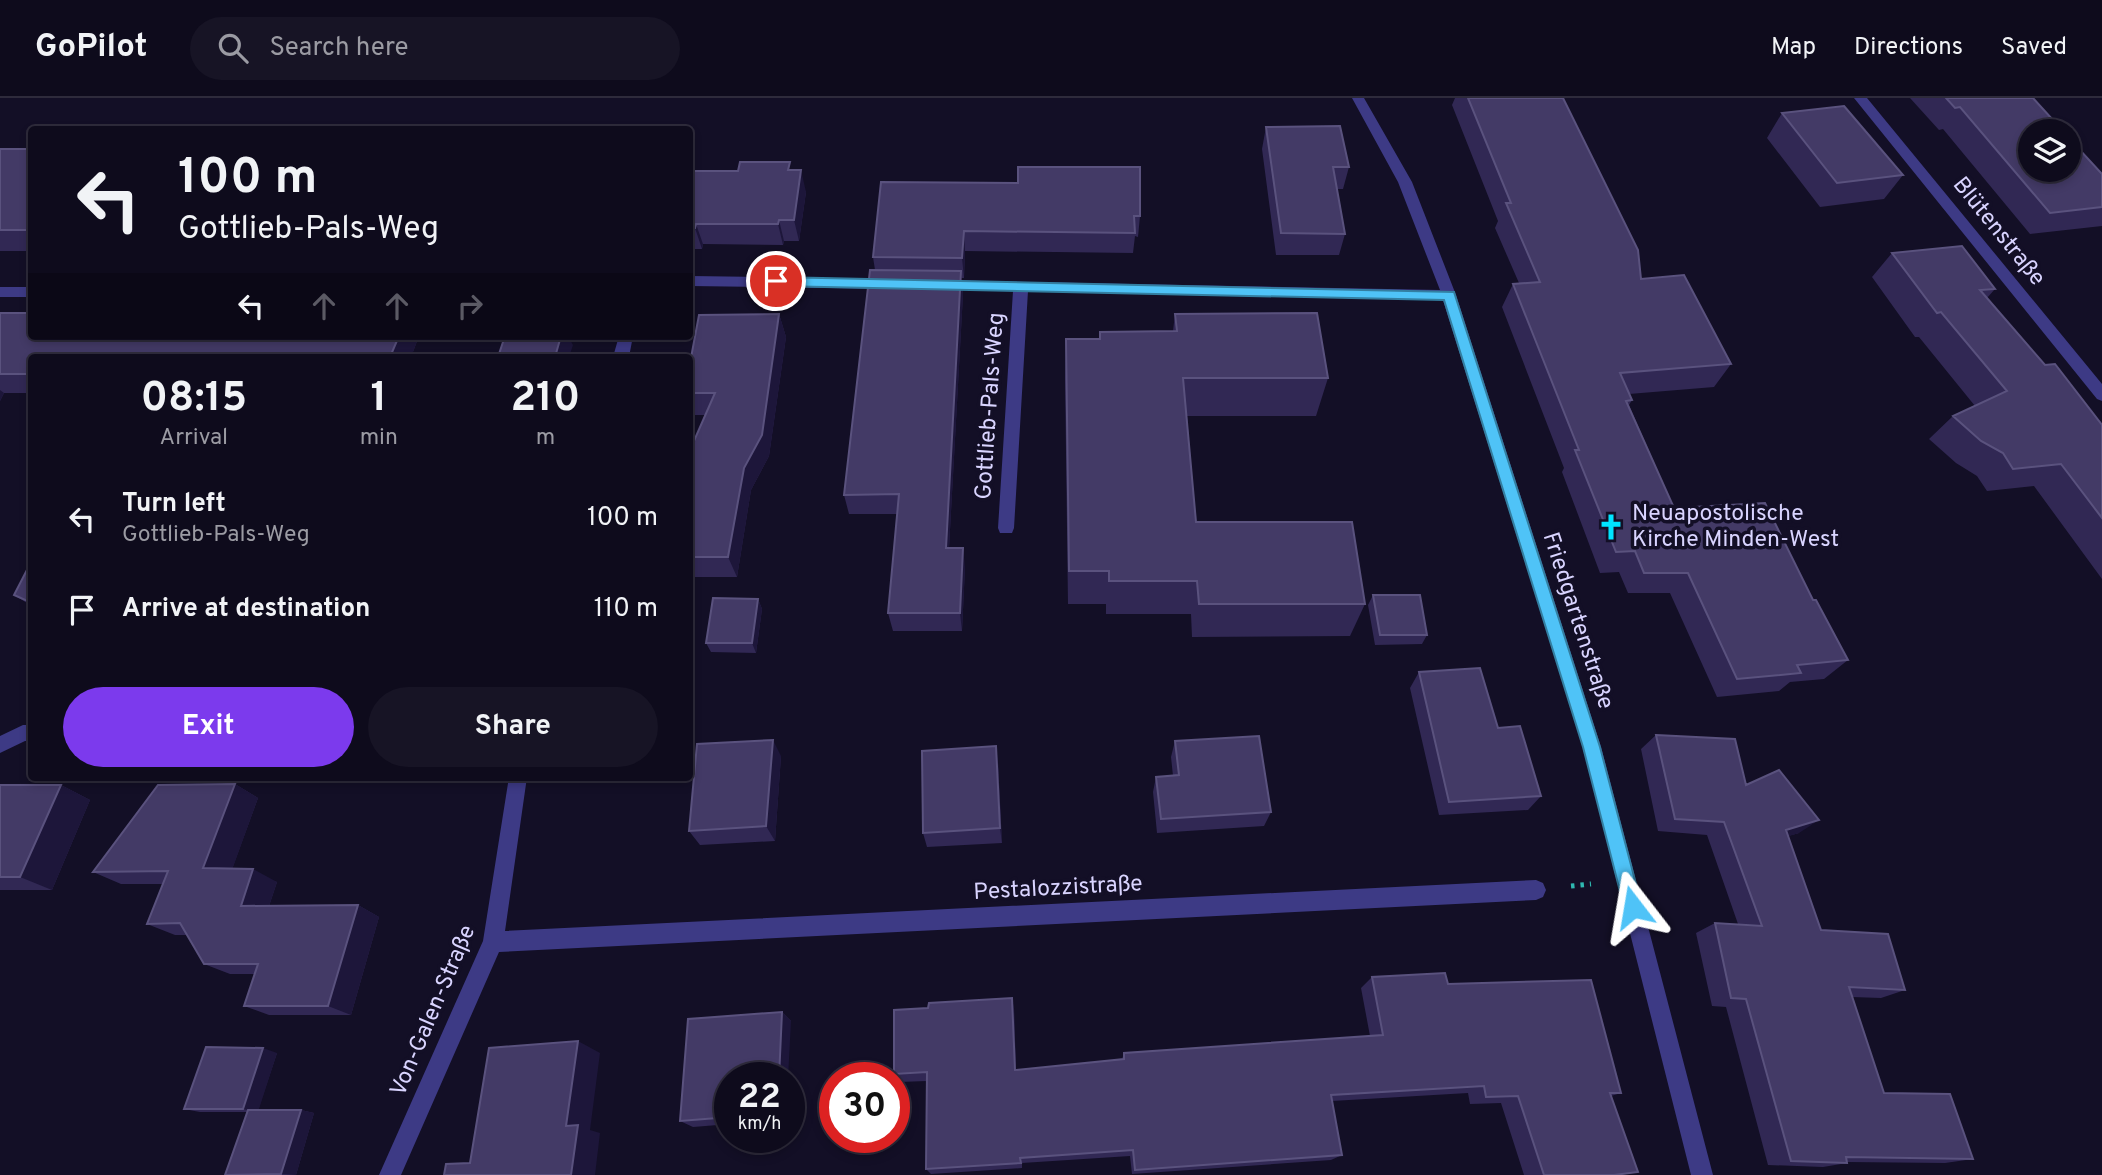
<!DOCTYPE html>
<meta charset="utf-8">
<style>
:root{--surface:#0e0b1c;--page:#171425;--text:#f1f3f6;--muted:#9b9ba3;--line:#2e2b3b;--accent:#7c3aed}
body{margin:0;font-family:Overpass,sans-serif;background:var(--page);color:var(--text);height:100vh;display:flex;flex-direction:column;font-size:26px;white-space:nowrap}
*{box-sizing:border-box;margin:0}
p{font-size:23px;color:var(--muted)}
.icon{flex:none;width:38px;height:38px;fill:none;stroke:currentColor;stroke-width:2;stroke-linecap:round;stroke-linejoin:round}
.map{position:relative;flex:1;overflow:hidden}
.details{position:absolute;left:28px;top:256px;width:665px;height:427px;display:flex;flex-direction:column;background:var(--surface);border-radius:7px;box-shadow:0 4px 10px #0003,0 0 0 2px var(--line)}
.details>*{flex:none}
.hud{position:absolute;left:28px;top:28px;width:665px;height:214px;border-radius:7px;box-shadow:0 4px 10px #0003,0 0 0 2px var(--line);background:#0e0b1c;color:var(--text);overflow:hidden}
.fabs{position:absolute;left:2018px;top:21px;display:grid;gap:14px}
.fabs a{display:grid;place-items:center;width:63px;height:63px;border-radius:50%;background:var(--surface);box-shadow:0 4px 10px #0003,0 0 0 2px var(--line);font-size:35px}
.speed{position:absolute;left:714px;top:964px;display:flex;gap:14px;font-size:35px;font-weight:700;text-align:center}
.speed>*{display:grid;place-content:center;width:91px;height:91px;border-radius:50%;background:var(--surface);box-shadow:0 4px 10px #0003,0 0 0 2px var(--line);line-height:1}
.speed small{font-size:18px;font-weight:400}
.speed .limit{border:10px solid #d22;background:#fff;color:#111}
.pin{position:absolute;display:grid;place-items:center;width:60px;height:60px;color:#fff;margin:-30px;border:4px solid #fff;border-radius:50%;box-shadow:0 2px 7px #0007}
.me{position:absolute;width:77px;margin:-38px;rotate:346deg;stroke-linejoin:round;filter:drop-shadow(0 0 5px #0008)}
.turn{display:flex;align-items:center;gap:24px;height:147px;padding:0 35px;font-size:32px}
.turn .icon{width:91px;height:91px;stroke-width:2.5}
.turn b{display:block;font-size:49px;line-height:60px}
.lanes{display:flex;align-items:center;height:66px;padding:0 35px;background:#0003;justify-content:center;gap:35px;direction:ltr}
.lanes .off{opacity:.35}
.eta{display:flex;justify-content:space-evenly;align-items:center;height:119px;text-align:center}
.eta b{font-size:42px;font-weight:700;line-height:49px}
.primary-button{display:flex;gap:14px;margin-top:auto;padding:14px 35px}
.primary-button a{flex:1;height:80px;border-radius:42px;background:var(--accent);color:#fff;font-size:28px;font-weight:700;line-height:80px;text-align:center}
.primary-button a+a{background:var(--page);color:var(--text)}
ul{padding:0;list-style:none}
li{display:flex;align-items:center;gap:21px;height:91px;padding:0 35px}
li div{flex:1}
li b{display:block;font-size:26px}
li em{font-style:normal}
header{display:flex;align-items:center;gap:42px;box-sizing:border-box;height:98px;padding:0 35px;background:var(--surface);border-bottom:2px solid var(--line)}
header strong{font-size:33px}
nav{display:flex;gap:38px;margin-inline-start:auto;font-size:24px}
.search{width:490px;height:63px;background:var(--page);display:flex;align-items:center;gap:18px;box-sizing:border-box;padding:0 24px;border-radius:38px;color:var(--muted);font-size:26px}
.map>svg:first-child{display:block}
.lines{fill:none;stroke-linecap:round;stroke-linejoin:round}
.path{stroke:#2fb8b0;stroke-width:5;stroke-dasharray:3.5 6;stroke-linecap:butt}
.minor{fill:#3d3a85;fill-rule:evenodd}
.wall{fill:#312854}
.shaded-wall{fill:#1d163a}
.building{fill:#433a66;stroke:#5a527e;stroke-width:2}
.route{fill:#4fc3f7;stroke:#337fa1;stroke-width:2}
.labels{text-anchor:middle;dominant-baseline:central;stroke-width:7;stroke-linejoin:round;paint-order:stroke}
.street-label{font-size:23px;fill:#d9d4ff;stroke:#130f26}
.poi-label{font-size:23px;fill:#d9d4ff;stroke:#130f26;text-anchor:start}
</style>
<header>
<strong>GoPilot</strong>
<div class="search"><svg class="icon" aria-label="search" viewBox="0 0 24 24"><circle cx="10" cy="10" r="6"/><path d="M15 15l6 6"/></svg>Search here</div>
<nav><a>Map</a><a>Directions</a><a>Saved</a></nav>
</header>
<div class="map">
<svg width="2102" height="1077" viewBox="0 0 2102 1077">
<rect width="100%" height="100%" fill="#130f26"/>
<g class="lines">
<!-- path -->
<path class="path" d="M1571,788L1591,786"/>
<!-- minor -->
<path class="minor" d="M1352,0H1364L1412,84L1456,197L1601,649L1713,1077H1691L1583,649L1443,202L1028,193L1014,430L1012,435H1000L998,430L1013,193L938,191L931,186L933,182L1440,192L1398,84Z
M1854,0H1867L2102,286V303L2097,301Z
M690,178L893,181L900,186L893,191L690,188Z
M0,189H32V199H0Z
M619,238H633L629,259H613Z
M23,627H32V643H25L0,655V638Z
M509,679H527L505,833L1536,782L1543,785L1546,792L1543,799L1536,802L499,854L401,1077H379L483,843Z"/>
</g>
<!-- wall -->
<path class="wall" d="M1455,0H1563L1641,181L1731,266L1714,289L1629,296L1632,302L1629,307L1674,410L1813,502L1848,562L1824,581L1790,584L1779,593L1717,599L1670,495H1628L1619,474L1600,475L1562,374L1564,370L1502,209L1513,186L1519,185L1495,130L1498,123L1452,7Z
M1910,0H2033L2102,76V128L2030,136L1943,31L1939,32Z
M1782,15L1903,77L1884,101L1820,109L1767,40Z
M1266,29L1349,69L1343,91H1337L1345,136L1339,157H1276L1262,51Z
M0,51H32V153H0Z
M792,72L806,94L799,143H784L783,147L703,146L702,151H690V73Z
M881,84L1140,118L1138,139L1135,138L1133,155L965,153L964,180H961L963,196L949,450L965,469L962,533H893L888,515L897,416H849L844,397L875,172L873,159Z
M1892,155L1995,191L1987,200L2045,267L2102,327V481L2034,388L1987,393L1977,378L1956,365L1929,341L1953,318L1975,308L1919,239H1915L1872,179Z
M0,215L32,238H419L411,259H32V295H4L0,303Z
M779,216L786,239L769,358L751,392L737,479H690V356L705,317H692L690,310V265Z
M1175,216L1328,280L1316,318H1187L1196,424L1365,506L1350,538L1192,539L1191,516H1106V506H1068L1065,280L1066,241H1100L1173,233Z
M32,466V508L14,497Z
M1373,497L1427,537L1422,546L1375,547L1368,507Z
M758,501L762,511L756,555L711,554L706,545Z
M1419,574L1498,630L1541,698L1528,712L1439,717L1410,590Z
M1656,637L1746,687L1799,735L1788,738L1821,832L1905,892L1881,900L1852,899L1884,995L1973,1061L1945,1065L1847,1064V1065L1823,1069L1768,1067L1726,909L1712,908L1696,835L1715,825L1738,826L1707,737L1658,733L1641,651Z
M1175,643L1271,714L1264,728L1157,735L1153,694L1156,679L1173,678L1171,659Z
M781,658L775,743L700,747L689,733Z
M998,664L1002,745L927,749L923,735Z
M235,686L258,700L232,771L277,784L269,808L358,807L379,819L351,917H269L244,908L255,876H230L204,866L187,837H175L147,826L163,786H121L93,774Z
M0,687H61L90,702L52,792H0Z
M1372,879L1448,886L1621,995L1611,998L1638,1074L1621,1077H1524L1501,1005L1470,1006L1468,995L1332,1003L1342,1057L1331,1062L1132,1076L1130,1058L1022,1065V1070L931,1076L926,1071L927,983L899,984L894,976L928,910H1014L1016,972L1122,961L1124,955L1370,938L1361,890Z
M782,914L791,923L730,980V1026L693,1029L680,1023Z
M277,955L258,1012H301L314,1015L296,1077H225L247,1014H200L184,1011Z"/>
<!-- shaded-wall -->
<path class="shaded-wall" d="M801,72L806,94L799,143L794,122Z
M779,122L784,143L783,147L778,126Z
M696,126L703,146L702,151L695,130Z
M964,133L965,153L964,180L962,160Z
M961,173L963,196L948,468L946,450Z
M779,216L786,239L769,358L751,392L737,479L728,459L744,370Z
M399,238H419L411,259H390Z
M561,238H568L573,247L569,259H555Z
M0,292L4,295L0,303Z
M963,450L965,469L962,533L960,515Z
M758,501L762,511L756,555L752,545Z
M773,642L781,658L775,743L766,728Z
M996,648L998,664L1002,745L1000,730Z
M235,686L258,700L228,783L203,770Z
M61,687L90,702L52,792L20,779Z
M1819,722L1799,735L1766,745L1786,732Z
M253,771L277,784L265,820L241,808Z
M358,807L379,819L351,917L328,908Z
M1012,900L1014,910L1016,980L1015,972Z
M782,914L791,923L788,980H779Z
M578,943L600,955L590,1032L600,1035L595,1077H571L566,1028Z
M263,950L277,955L258,1014L243,1011Z
M301,1012L314,1015L296,1077L281,1076Z"/>
<!-- building -->
<path class="building" d="M1468,0H1563L1638,152L1641,181L1684,177L1731,266L1620,275L1632,302L1626,303L1674,410L1765,405L1813,502H1816L1848,562L1797,567L1801,575L1737,581L1688,475H1644L1635,453L1616,454L1575,352H1579L1513,186L1540,184L1506,105H1511Z
M1946,0H2033L2063,33H2030V72H2068V39L2102,76V109L2050,115L1960,9L1955,10Z
M1844,8L1903,77L1837,85L1782,15Z
M1340,28L1349,69H1333L1345,136L1281,135L1266,29Z
M0,51H32V132H0Z
M740,64H790L788,72H801L794,122H779L778,126H696L695,130H690V73H738Z
M1018,69H1140V118H1134L1135,135L964,133L962,160L873,159L881,84L1018,85Z
M1962,148L1995,191L1980,192L2045,267L2055,266L2102,327V420L2061,366L2013,371L2003,355L1981,343L1953,318L2007,293L1941,214L1937,215L1892,155Z
M870,172L961,173L946,450H963L960,515H888L899,396L844,397Z
M0,215H32V238H399L390,259H32V276H0Z
M1317,215L1328,280H1183L1196,424H1352L1365,506H1199L1197,483H1109V473H1069L1066,241H1100V234L1177,233L1175,216Z
M779,216L762,337L744,370L728,459H690V352L715,295H690V265L699,217Z
M505,238H561L555,259H498Z
M30,466H32V505L14,497Z
M1373,497H1420L1427,537H1380Z
M713,500L758,501L752,545H706Z
M1480,570L1498,630L1520,628L1541,698L1449,704L1419,574Z
M1656,637L1735,641L1746,687L1779,672L1819,722L1786,732L1821,832L1888,836L1905,892L1849,889L1884,995L1950,996L1973,1061L1846,1059L1847,1065L1791,1063L1746,901L1731,900L1715,825L1762,828L1724,724L1675,721Z
M1259,638L1271,714L1161,721L1156,679L1179,677L1175,643Z
M773,642L766,728L689,733L697,646Z
M996,648L1000,730L923,735L922,653Z
M235,686L203,770L253,771L241,808L358,807L328,908H244L258,866H204L180,825L147,826L168,773L93,774L158,687Z
M0,687H61L20,779H0Z
M1445,875L1448,886L1591,882L1621,995H1610L1638,1074L1614,1077H1544L1518,998L1486,999L1484,988L1331,997L1342,1057L1135,1072L1133,1052L1020,1060L1021,1065L926,1071L927,974L894,976V912L928,910L929,905L1012,900L1015,972L1124,961V955L1383,937L1372,879Z
M782,914L779,980H730V1019L680,1023L688,921Z
M578,943L566,1028L578,1027L571,1077H444L446,1066L470,1065L489,950Z
M206,949L263,950L243,1011H184Z
M248,1012H301L281,1076L225,1077Z"/>
<!-- route -->
<path class="route" d="M776,179L1454,194L1600,649L1642,809L1639,816L1633,818L1626,816L1624,809L1583,649L1444,202L776,188L769,183Z"/>
<!-- icons -->
<defs>
<g id="church-bare" transform="scale(2.1)"><path d="M-1.2-6h2.4v3.5h3.3v2.4h-3.3V6h-2.4V-.1h-3.3v-2.4h3.3Z" fill="#00e5ff" stroke="#130f26" stroke-width="2.5" paint-order="stroke"/></g>
</defs>
<g fill-rule="evenodd">
<use href="#church-bare" x="1611" y="429"/>
</g>
<g class="labels">
<!-- street labels -->
<g class="street-label">
<text transform="translate(1998 134) rotate(51)">Blütenstraße</text>
<text transform="translate(991 308) rotate(-86)">Gottlieb-Pals-Weg</text>
<text transform="translate(1577 523) rotate(72)">Friedgartenstraße</text>
<text transform="translate(1058 791) rotate(-3)">Pestalozzistraße</text>
<text transform="translate(434 913) rotate(-67)">Von-Galen-Straße</text>
</g>
<!-- poi labels -->
<g class="poi-label">
<text x="1632" y="416">Neuapostolische<tspan x="1632" dy="26">Kirche Minden-West</tspan></text>
</g>
</g>
</svg>
<div class="fabs">
<a><svg class="icon" aria-label="layers" viewBox="0 0 24 24"><path d="M12 4l9 5-9 5-9-5zM3 14l9 5 9-5"/></svg></a>
</div>
<div class="speed"><div>22<small>km/h</small></div><div class="limit">30</div></div>
<div class="pin" style="left:776px;top:183px;background:#d93025"><svg class="icon" aria-label="arrive" viewBox="0 0 24 24"><path d="M6 21V4h12l-3 4 3 4H6"/></svg></div>
<svg class="me" style="left:1633px;top:809px" viewBox="-20 -20 40 40"><path d="M0-17L14 15 0 8-14 15z" fill="#4fc3f7" stroke="#fff" stroke-width="4"/></svg>
<div class="hud">
<div class="turn"><svg class="icon" aria-label="left" viewBox="0 0 24 24"><path d="M17 20v-9H6M10 6l-5 5 5 5"/></svg><div><b>100 m</b>Gottlieb-Pals-Weg</div></div>
<div class="lanes"><svg class="icon" aria-label="left" viewBox="0 0 24 24"><path d="M17 20v-9H6M10 6l-5 5 5 5"/></svg><svg class="icon off" aria-label="ahead" viewBox="0 0 24 24"><path d="M12 20V5M6 11l6-6 6 6"/></svg><svg class="icon off" aria-label="ahead" viewBox="0 0 24 24"><path d="M12 20V5M6 11l6-6 6 6"/></svg><svg class="icon off" aria-label="right" viewBox="0 0 24 24"><path d="M7 20v-9h11M14 6l5 5-5 5"/></svg></div>
</div>
<section class="details">
<div class="eta">
<div><b>08:15</b><p>Arrival</p></div>
<div><b>1</b><p>min</p></div>
<div><b>210</b><p>m</p></div>
</div>
<ul>
<li><svg class="icon" aria-label="left" viewBox="0 0 24 24"><path d="M17 20v-9H6M10 6l-5 5 5 5"/></svg><div><b>Turn left</b><p>Gottlieb-Pals-Weg</p></div><em>100 m</em></li>
<li><svg class="icon" aria-label="arrive" viewBox="0 0 24 24"><path d="M6 21V4h12l-3 4 3 4H6"/></svg><div><b>Arrive at destination</b></div><em>110 m</em></li>
</ul>
<div class="primary-button"><a>Exit</a><a>Share</a></div>
</section>
</div>
